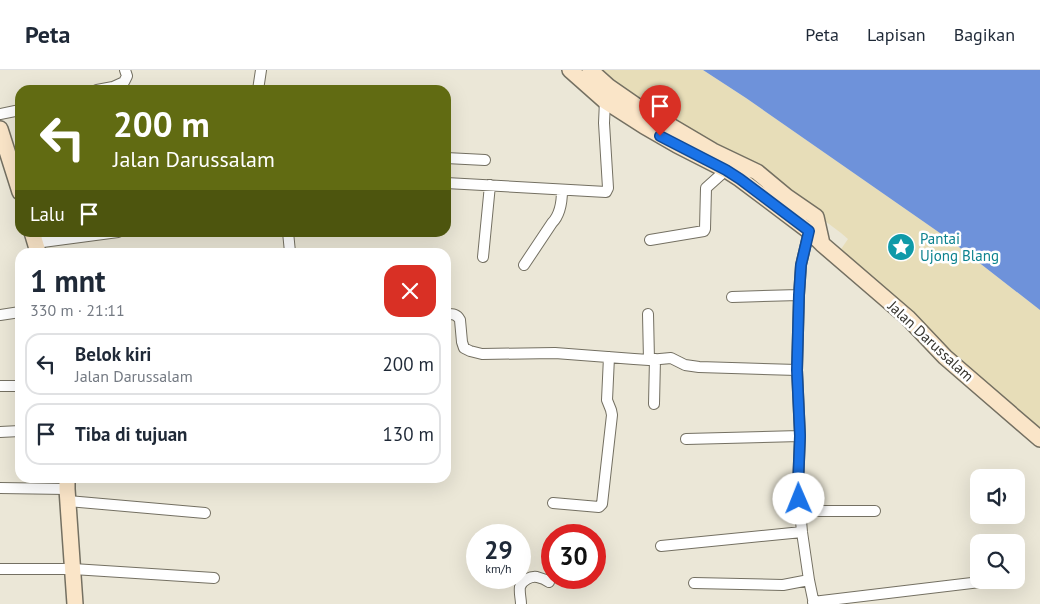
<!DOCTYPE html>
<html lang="id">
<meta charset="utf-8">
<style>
:root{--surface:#fff;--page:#f2f2f3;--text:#1f2937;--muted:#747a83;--line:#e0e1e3}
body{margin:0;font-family:"PT Sans",sans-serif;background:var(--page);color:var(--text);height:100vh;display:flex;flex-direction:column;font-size:19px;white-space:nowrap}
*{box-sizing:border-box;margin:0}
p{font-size:16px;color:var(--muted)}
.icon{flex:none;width:28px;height:28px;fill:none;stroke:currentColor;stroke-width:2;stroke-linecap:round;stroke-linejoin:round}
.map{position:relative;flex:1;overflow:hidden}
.sheet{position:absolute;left:15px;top:178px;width:436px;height:235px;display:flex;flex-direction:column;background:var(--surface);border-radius:15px;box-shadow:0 5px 20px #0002}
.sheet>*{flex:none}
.hud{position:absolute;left:15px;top:15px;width:436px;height:152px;border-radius:15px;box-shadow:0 5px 20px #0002;background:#616b12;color:#fff;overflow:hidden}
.buttons{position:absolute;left:970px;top:399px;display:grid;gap:10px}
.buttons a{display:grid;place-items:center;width:55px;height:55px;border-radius:10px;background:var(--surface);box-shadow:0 5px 20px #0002;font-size:25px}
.speed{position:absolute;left:466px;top:454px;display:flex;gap:10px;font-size:25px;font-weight:700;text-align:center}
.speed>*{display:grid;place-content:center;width:65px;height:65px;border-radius:50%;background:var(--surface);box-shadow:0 5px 20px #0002;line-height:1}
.speed small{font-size:12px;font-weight:400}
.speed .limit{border:8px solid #d22;background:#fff;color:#111}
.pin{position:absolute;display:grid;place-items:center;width:42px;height:42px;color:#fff;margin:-51px -21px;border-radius:50% 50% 50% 0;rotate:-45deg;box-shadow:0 0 5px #0007}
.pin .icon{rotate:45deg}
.me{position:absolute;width:55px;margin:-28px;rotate:359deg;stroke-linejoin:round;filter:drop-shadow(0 0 4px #0008)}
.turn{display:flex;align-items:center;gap:18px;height:105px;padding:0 15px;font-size:22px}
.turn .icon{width:65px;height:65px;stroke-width:2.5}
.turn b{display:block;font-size:35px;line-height:42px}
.then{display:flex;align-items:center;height:48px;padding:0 15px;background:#0003;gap:10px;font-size:19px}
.round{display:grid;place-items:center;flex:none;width:52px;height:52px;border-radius:15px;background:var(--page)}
.summary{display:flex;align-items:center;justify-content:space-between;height:85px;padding:0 15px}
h1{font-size:30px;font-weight:700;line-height:38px}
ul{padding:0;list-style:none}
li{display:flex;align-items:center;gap:15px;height:62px;margin:0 10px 8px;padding:0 5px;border:2px solid var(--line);border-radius:15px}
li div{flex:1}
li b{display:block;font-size:19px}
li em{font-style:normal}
header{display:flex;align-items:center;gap:30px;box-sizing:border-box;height:70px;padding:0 25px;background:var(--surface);border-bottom:1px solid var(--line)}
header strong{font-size:24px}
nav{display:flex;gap:28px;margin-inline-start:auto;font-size:18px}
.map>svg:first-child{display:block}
.sand{fill:#e7ddb8}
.water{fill:#6e92da}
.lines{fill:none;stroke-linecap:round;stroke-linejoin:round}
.street-casing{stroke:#747062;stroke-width:12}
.secondary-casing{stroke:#747062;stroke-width:18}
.street{stroke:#fff;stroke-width:10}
.secondary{stroke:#fae5c8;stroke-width:15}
.route-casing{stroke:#114b97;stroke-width:12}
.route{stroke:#1a73e8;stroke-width:9}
.labels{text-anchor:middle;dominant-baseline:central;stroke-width:5;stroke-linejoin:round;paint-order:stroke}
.culture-label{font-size:15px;fill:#0d838f;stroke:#fff;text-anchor:start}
.street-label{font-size:15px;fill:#37352f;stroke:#fff}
</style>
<header>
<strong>Peta</strong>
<nav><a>Peta</a><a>Lapisan</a><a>Bagikan</a></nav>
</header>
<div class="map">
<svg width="1040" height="534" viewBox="0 0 1040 534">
<rect width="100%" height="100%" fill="#ebe7d7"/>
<!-- sand -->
<path class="sand" d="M599,0H703L746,28L950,170L1040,240V362L837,185L848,169L841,163L777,115L718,79L612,11Z"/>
<!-- water -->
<path class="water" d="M703,0H1040V240L950,170L746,28Z"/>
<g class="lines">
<!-- street casing -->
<g class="street-casing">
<path id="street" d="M97,20L113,17L124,12L127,6L125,0
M258,20L261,0
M0,44L20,40
M446,88L485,90
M446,113L606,122L608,118L604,53L605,31
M811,157L809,161L801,195L799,225L797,300L800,366L798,417L802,462L809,510L814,534
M288,162L290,182
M650,170L704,161L705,159L706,118L726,100
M35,173L118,162
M483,187L490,115
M524,195L552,153C560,145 562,131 562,120
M732,227L799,225
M446,244C453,244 457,244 460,250L462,272L464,278L470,281L482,284L555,283L634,289L649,290L671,288L685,295L699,297L797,300
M648,244L649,290
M0,245L20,242
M0,316H20
M654,334L655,289
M0,362L20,361
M686,369L800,366
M0,418L67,419
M68,431L205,443
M553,433L599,437L602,434L612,345L611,340L607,330L609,287
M800,441H875
M661,476L802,462
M0,499H73L214,508
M694,513L783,515L809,510
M813,532L997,510
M521,534C521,529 519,522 520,517C522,510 531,506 537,507C541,508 546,510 549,512"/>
</g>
<!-- secondary casing -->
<g class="secondary-casing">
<path id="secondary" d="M570,0L605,31L644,56L677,75L726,100L740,109L809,161L822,174L908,248L945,287L1040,369
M590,0L609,17L635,35L713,81L757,102L787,127L816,147L822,174
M0,59L20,122
M32,162L38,182
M67,408V419L75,534"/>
</g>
<!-- street -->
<use href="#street" class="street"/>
<!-- secondary -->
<use href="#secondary" class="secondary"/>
</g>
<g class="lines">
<!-- route casing -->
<g class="route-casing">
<path id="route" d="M660,66L726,100L740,109L809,161L801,195L799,225L797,300L800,366L798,416L799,429"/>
</g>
<!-- route -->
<use href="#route" class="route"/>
</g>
<!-- icons -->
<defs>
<g id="sight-disc" transform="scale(1.4375)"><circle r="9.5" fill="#0f9aa8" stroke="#fff"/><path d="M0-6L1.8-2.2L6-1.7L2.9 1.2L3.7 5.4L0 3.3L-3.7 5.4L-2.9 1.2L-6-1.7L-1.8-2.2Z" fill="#fff"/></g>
</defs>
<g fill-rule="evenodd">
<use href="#sight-disc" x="901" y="177"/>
</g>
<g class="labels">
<!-- culture labels -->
<g class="culture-label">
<text x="920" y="168">Pantai<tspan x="920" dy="17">Ujong Blang</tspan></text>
</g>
<!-- street labels -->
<g class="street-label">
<text transform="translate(931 271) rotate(43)">Jalan Darussalam</text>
</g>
</g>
</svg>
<div class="buttons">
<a><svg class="icon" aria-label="sound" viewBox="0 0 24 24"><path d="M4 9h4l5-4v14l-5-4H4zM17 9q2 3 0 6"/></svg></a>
<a><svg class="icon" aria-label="search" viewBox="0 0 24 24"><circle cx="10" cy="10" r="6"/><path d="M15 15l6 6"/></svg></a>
</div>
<div class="speed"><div>29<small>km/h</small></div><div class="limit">30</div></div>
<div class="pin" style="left:660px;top:66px;background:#d93025"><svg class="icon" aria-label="arrive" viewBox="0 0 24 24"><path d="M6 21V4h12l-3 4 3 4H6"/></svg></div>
<svg class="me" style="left:799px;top:429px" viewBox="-20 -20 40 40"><circle r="19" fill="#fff"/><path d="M0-13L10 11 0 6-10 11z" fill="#1a73e8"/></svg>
<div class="hud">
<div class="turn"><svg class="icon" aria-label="left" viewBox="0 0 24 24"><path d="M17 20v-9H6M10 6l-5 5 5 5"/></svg><div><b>200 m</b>Jalan Darussalam</div></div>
<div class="then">Lalu<svg class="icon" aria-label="arrive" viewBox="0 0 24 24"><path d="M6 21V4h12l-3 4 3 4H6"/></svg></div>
</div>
<section class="sheet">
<div class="summary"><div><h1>1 mnt</h1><p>330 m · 21:11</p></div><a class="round" style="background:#d93025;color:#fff"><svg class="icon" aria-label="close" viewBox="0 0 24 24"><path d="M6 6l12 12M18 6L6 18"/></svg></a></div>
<ul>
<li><svg class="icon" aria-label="left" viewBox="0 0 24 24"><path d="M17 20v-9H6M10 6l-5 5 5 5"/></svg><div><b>Belok kiri</b><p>Jalan Darussalam</p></div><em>200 m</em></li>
<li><svg class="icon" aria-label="arrive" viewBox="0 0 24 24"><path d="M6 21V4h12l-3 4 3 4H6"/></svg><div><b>Tiba di tujuan</b></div><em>130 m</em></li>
</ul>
</section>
</div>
